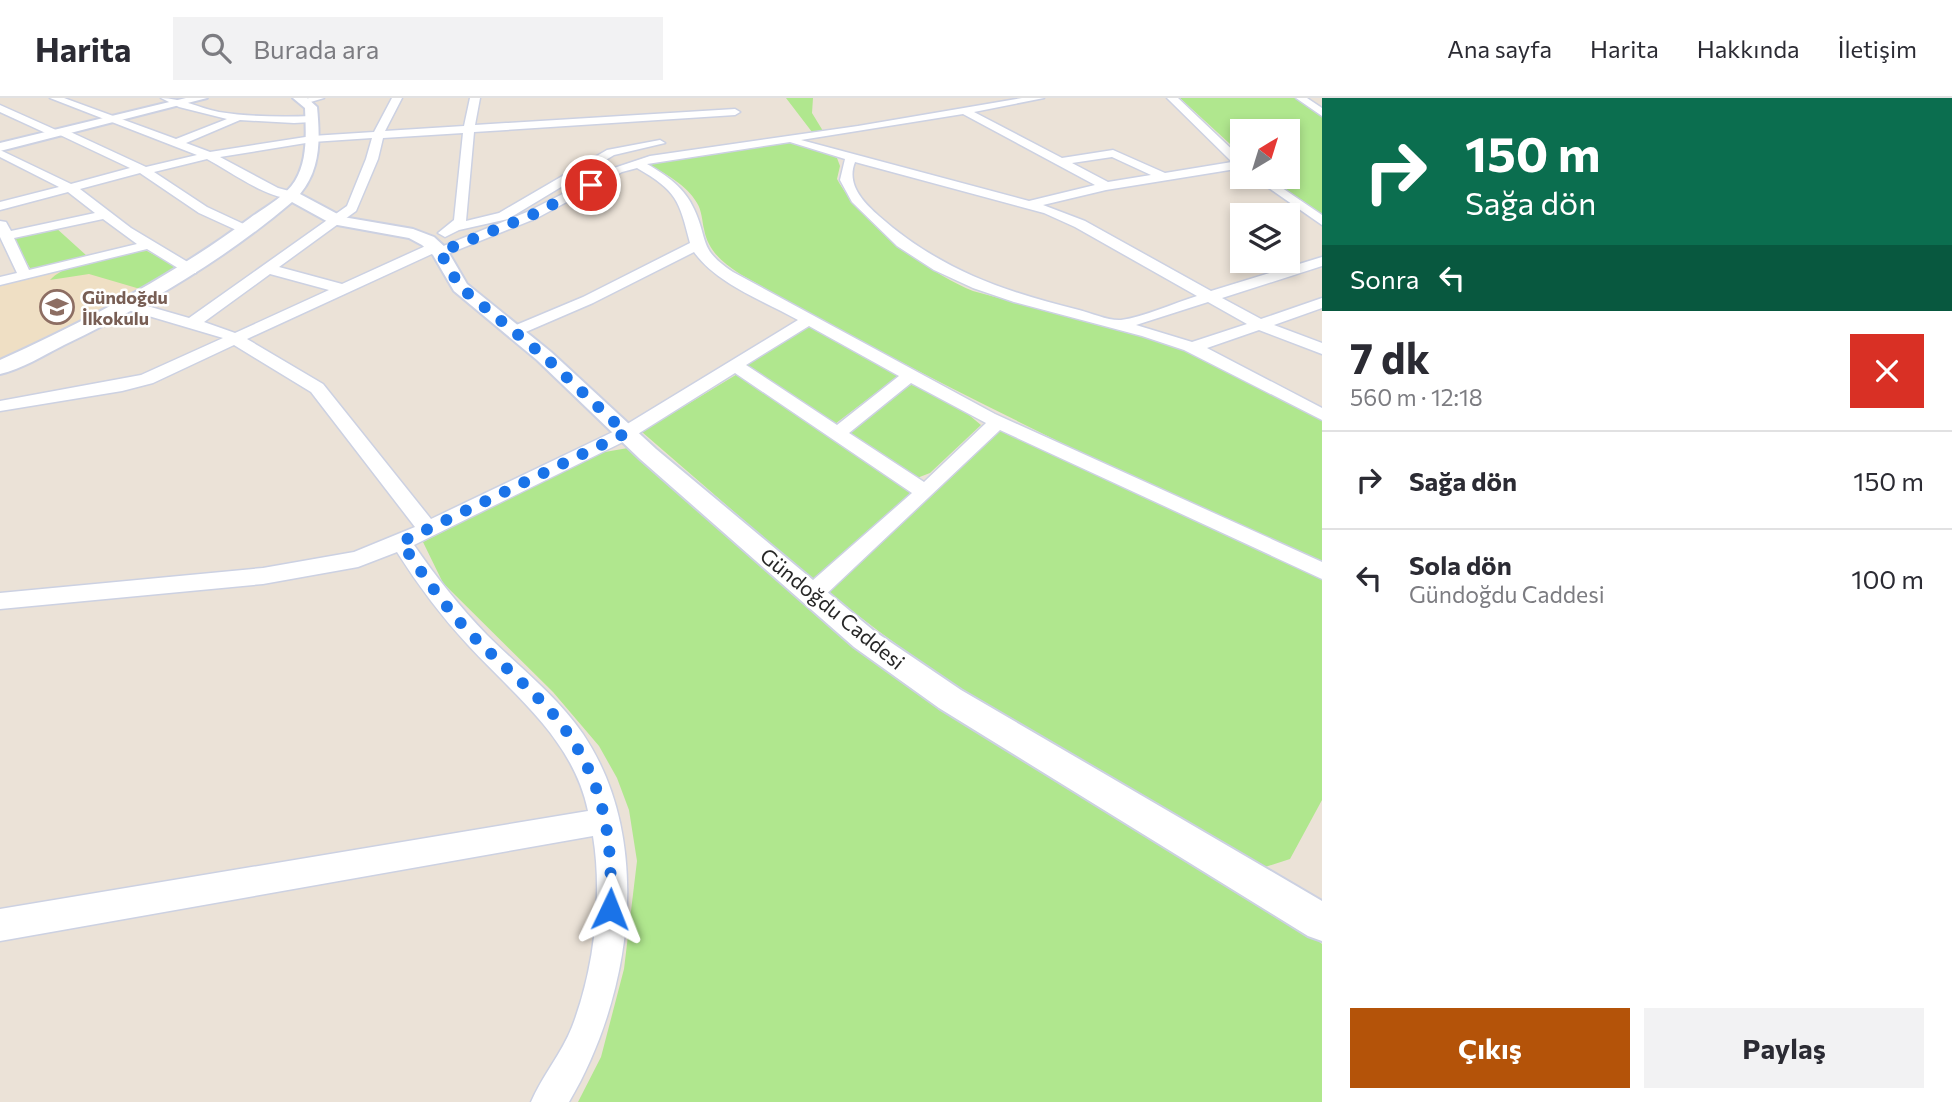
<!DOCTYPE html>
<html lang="tr">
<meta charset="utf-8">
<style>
:root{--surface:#fff;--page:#f2f2f3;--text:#2b2b33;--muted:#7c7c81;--line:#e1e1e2;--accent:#b45309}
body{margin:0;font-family:Commissioner,sans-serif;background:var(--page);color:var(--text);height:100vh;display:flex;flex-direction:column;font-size:26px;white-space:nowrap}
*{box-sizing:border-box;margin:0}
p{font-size:23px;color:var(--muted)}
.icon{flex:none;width:38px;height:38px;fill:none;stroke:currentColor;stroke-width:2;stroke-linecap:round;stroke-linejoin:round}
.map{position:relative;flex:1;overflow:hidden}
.side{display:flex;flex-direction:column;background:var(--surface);width:630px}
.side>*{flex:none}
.hud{background:#0b6e4f;color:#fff;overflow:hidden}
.needle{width:46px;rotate:38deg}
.controls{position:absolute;left:1230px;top:21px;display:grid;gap:14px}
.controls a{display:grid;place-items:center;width:70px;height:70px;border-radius:0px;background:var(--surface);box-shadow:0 4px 10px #0003;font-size:35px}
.pin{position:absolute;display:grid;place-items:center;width:60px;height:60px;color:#fff;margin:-30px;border:4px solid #fff;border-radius:50%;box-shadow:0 2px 7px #0007}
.me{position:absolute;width:77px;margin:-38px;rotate:2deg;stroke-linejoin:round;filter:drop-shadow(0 0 5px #0008)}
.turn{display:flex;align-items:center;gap:24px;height:147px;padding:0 28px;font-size:32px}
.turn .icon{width:91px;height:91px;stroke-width:2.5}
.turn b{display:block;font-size:49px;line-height:60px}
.then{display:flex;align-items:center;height:66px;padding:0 28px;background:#0003;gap:14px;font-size:26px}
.round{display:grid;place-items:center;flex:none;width:74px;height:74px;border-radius:0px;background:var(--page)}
.headline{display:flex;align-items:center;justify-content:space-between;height:119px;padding:0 28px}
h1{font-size:42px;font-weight:700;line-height:52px}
.cta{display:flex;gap:14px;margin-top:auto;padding:14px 28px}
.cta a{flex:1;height:80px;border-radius:0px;background:var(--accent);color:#fff;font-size:28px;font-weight:700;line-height:80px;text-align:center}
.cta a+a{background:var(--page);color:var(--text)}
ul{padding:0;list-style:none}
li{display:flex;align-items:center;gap:21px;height:98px;padding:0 28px;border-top:2px solid var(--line)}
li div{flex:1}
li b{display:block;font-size:26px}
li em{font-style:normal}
header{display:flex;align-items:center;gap:42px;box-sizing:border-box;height:98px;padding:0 35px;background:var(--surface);border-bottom:2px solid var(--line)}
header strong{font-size:33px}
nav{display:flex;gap:38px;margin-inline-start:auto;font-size:24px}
.search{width:490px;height:63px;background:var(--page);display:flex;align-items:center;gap:18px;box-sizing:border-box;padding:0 24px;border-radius:0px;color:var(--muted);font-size:26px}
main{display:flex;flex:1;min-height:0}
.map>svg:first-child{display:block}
.education{fill:#efdfc4}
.green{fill:#b0e78e}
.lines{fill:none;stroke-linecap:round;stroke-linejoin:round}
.minor-casing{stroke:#ccd1e2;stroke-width:3}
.tertiary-casing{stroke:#ccd1e2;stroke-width:4}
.minor{fill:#fff;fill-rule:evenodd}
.tertiary{fill:#fff;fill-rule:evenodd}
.route{stroke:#1a73e8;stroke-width:12;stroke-dasharray:0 21.6}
.labels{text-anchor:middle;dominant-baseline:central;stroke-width:5;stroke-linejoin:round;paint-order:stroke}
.far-education-label{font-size:18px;font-weight:bold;fill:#785e54;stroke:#fff;text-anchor:start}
.street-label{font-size:21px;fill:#272727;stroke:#fff}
</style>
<header>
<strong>Harita</strong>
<div class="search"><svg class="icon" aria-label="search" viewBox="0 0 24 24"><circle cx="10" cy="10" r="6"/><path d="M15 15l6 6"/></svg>Burada ara</div>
<nav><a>Ana sayfa</a><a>Harita</a><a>Hakkında</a><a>İletişim</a></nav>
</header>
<main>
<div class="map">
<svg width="1322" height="1004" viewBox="0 0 1322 1004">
<rect width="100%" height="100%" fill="#ebe2d7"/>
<!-- education -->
<path class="education" d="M147,153L183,172L82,226L0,261V186L134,154Z"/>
<!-- green -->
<path class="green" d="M786,0H813L812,15L823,33L812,34Z
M1180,0H1296L1322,17V116L1268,79H1288V33H1242V57Z
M787,44L825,54L837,60L840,68L837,81C859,123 928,175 973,193L1179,249L1322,321V466C1124,377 929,284 740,176C722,164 708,153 704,131C702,123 702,113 697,105C687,87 664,75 646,65Z
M55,129L87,158L44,169L30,170L13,141Z
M147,153L183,172L147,193L89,176L50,182C66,164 122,154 147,153Z
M813,228L898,278L835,326L746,267L801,231Z
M739,275L910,392L909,397L813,482L642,334Z
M911,287L918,288L963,312L981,327L930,375L917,380L852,337L850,333L889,300Z
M1004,332L1322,479V702L1290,761L1262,770C1115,684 960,603 829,494L995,336Z
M628,350L749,455L1272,806L1322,846V1004H578L601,959L624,871L637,763L629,712L617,680L599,648L553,594L443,485L423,444L599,355Z"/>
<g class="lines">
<!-- minor casing -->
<g class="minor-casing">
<path id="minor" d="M50,0H64L176,41L227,21L179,9L161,0C181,0 199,10 219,14C250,19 281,19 312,18L317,21L312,24L294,25L240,22L186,45L210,54L312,38L374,34L392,0H402L385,33L464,28L470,0H480L475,27L735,11L740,14L735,17L474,34L466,123L499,115L607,52L660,42L665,45L614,57L508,121L459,132L445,139L438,135L454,122L463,35L383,40L378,61L356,113L279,169L342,186L430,146L435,145L441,149L527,114L614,70L650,58L858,28L1022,0H1044L974,14L1062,60L1113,52L1165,75L1232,64L1167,0H1178L1242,61V70L1106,92L1043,107L1085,123L1211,193L1322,159V168L1222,200L1261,221L1322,200V210L1274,227L1322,245V256L1259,232L1207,250L1322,310V322L1184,252L1142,238L1014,204L973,190L934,172L897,148L852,104L840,82L845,61L790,44L647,66C666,77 685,90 694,111C709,143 698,151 733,174L995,316L1322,464V481L1000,332L820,502L812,504L804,502L801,496L804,490L912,395L735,275L633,339L414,447C436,479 460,509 487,537C519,569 557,598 583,636C655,743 631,899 569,1004H531C542,978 562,955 572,929C594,872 603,799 593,738L0,843V811L588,713C573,641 515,598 468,547C441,518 418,487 397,454L358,469L263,486L0,511V495L263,470L354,454L415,429L311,294L234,247L153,285L122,293L0,313V303L141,277L223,240L125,211L122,208L130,203L189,220L347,108L366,61L372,40L312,44L220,59L278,90L293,94V100C270,103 228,72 207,61L154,74L207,109L250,129L252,132L245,136L199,115L140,75L80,91L131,130L196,169V175H186L147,151L0,187V179L17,175L0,139V123L6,124L11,133L95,115L68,94L0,112V104L59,89L0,59V52L71,86L130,70L58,36L50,37L0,14V7L56,32L64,31L146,69L197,57ZM963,16L1095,87L1029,103L801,42ZM1112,59L1151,77L1108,84L1072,65ZM855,64L1044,115L1075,129L1197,198C1174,205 1144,219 1121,222C1109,223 1091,215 1079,212C1002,193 939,171 879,118C863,104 846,86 855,64ZM637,70C677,93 679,102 690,145L583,199L509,230L507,233L509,236H521L593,205L694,154C717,186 764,203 798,222L619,331L431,421L323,286L247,241L434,155L440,158L445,157L537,120L622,74ZM103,121L137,146L29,172L14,140ZM270,176L329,192L235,235L204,224ZM1208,204L1247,226L1192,244L1136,227ZM809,228L899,278L837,327L746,267ZM911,285L986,325L924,384L849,335Z
M309,0H324L304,6V2Z
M1296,0H1307L1322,10V18Z
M1253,79H1266L1322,117V127Z"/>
</g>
<!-- tertiary casing -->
<g class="tertiary-casing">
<path id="tertiary" d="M186,0H207L0,53V45Z
M293,0H307L317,9C320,40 321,71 300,96L343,119L413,131L434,139L446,150L467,186L551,254L656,351L874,533L961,592L1322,803V843L1308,838L939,610L854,549L640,361L537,262L454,193L433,157L422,147L409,140L332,126L292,104C224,162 145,208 64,247C44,257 22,271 0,276V262C88,222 172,178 250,120C265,109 285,99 295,83C308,62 306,34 305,10Z"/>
</g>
<!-- minor -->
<use href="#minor" class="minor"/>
<!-- tertiary -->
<use href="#tertiary" class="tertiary"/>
</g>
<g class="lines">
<!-- route -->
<path class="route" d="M591,87L532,117L440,154L460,189L544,258L626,335L401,444C421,474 441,503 465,530C491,557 520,581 546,608C601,669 614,732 610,811"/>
</g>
<!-- icons -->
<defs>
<g id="school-ring" transform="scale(1.75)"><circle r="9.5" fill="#fff" stroke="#8d6e63" stroke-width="1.5"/><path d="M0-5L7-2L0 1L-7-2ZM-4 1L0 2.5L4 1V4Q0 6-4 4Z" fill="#8d6e63"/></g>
</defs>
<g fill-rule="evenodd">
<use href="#school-ring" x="57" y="209"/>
</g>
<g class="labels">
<!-- far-education labels -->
<g class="far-education-label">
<text x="82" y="199">Gündoğdu<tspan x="82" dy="21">İlkokulu</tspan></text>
</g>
<!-- street labels -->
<g class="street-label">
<text transform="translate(833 510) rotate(39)">Gündoğdu Caddesi</text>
</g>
</g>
</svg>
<div class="controls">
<a><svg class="needle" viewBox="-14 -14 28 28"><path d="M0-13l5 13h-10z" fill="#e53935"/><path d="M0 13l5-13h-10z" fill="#7c7c81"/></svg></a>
<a><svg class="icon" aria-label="layers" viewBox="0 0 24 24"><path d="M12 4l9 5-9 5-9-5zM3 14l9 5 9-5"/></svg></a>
</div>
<div class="pin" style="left:591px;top:87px;background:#d93025"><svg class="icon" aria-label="arrive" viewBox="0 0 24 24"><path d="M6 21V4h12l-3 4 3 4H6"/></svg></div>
<svg class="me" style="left:610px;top:811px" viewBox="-20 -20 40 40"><path d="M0-17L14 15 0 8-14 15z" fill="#1a73e8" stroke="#fff" stroke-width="4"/></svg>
</div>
<section class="side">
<div class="hud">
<div class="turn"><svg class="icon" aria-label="right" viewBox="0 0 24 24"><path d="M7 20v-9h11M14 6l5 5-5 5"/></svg><div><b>150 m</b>Sağa dön</div></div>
<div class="then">Sonra<svg class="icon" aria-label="left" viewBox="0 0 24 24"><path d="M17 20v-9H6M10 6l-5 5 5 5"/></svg></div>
</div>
<div class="headline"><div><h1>7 dk</h1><p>560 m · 12:18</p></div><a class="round" style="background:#d93025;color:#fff"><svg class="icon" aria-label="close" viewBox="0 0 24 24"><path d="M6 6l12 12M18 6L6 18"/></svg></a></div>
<ul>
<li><svg class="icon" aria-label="right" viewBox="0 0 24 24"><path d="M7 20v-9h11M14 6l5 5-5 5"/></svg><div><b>Sağa dön</b></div><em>150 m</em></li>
<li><svg class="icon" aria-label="left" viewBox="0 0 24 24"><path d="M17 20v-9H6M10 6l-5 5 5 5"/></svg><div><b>Sola dön</b><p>Gündoğdu Caddesi</p></div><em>100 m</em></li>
</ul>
<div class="cta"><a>Çıkış</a><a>Paylaş</a></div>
</section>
</main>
